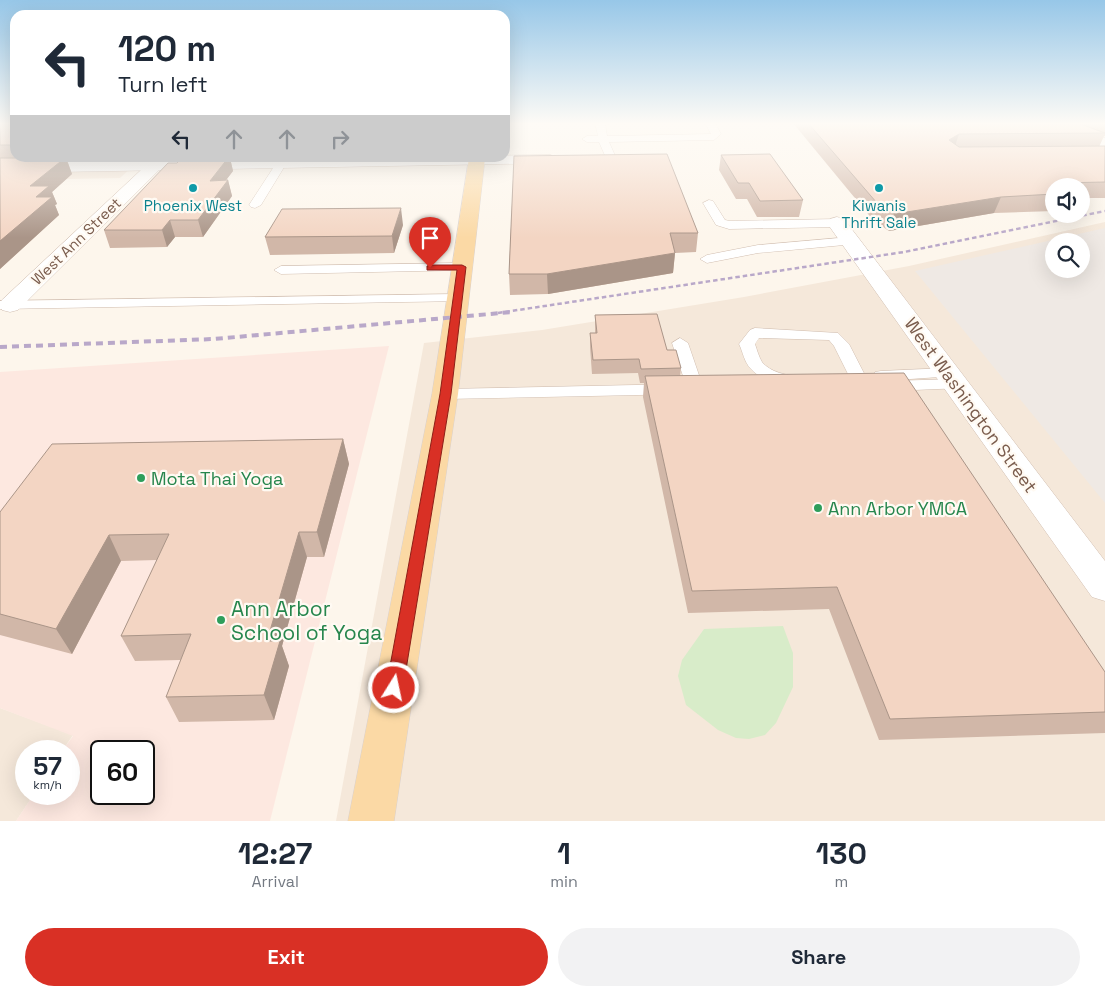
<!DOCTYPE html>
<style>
:root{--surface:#fff;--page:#f2f2f3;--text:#1f2937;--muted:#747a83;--accent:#d93025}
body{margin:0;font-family:"Space Grotesk",sans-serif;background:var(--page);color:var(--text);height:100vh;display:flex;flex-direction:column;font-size:19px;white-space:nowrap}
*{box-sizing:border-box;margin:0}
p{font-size:16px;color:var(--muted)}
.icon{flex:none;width:28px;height:28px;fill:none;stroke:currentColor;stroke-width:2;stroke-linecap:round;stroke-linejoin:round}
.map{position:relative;height:821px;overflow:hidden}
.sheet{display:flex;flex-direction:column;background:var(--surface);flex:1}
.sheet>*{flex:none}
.top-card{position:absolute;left:10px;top:10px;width:500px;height:152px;border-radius:15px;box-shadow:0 5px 20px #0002;background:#fff;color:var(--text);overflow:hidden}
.fabs{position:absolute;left:1045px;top:178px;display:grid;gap:10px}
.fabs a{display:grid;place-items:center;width:45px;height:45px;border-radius:50%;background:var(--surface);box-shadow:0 5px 20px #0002;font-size:25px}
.speed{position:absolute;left:15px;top:740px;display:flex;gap:10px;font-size:25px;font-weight:700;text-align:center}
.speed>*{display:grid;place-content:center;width:65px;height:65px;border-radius:50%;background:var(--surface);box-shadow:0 5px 20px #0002;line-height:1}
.speed small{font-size:12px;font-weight:400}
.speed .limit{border:2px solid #111;border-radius:8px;background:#fff;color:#111}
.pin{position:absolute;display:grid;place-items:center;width:42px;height:42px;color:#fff;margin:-51px -21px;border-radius:50% 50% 50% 0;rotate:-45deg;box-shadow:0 0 5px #0007}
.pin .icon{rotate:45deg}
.me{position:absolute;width:55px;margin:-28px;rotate:10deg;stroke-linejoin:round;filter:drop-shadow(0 0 4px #0008)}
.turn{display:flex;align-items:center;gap:18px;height:105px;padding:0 25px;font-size:22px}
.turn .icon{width:65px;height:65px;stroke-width:2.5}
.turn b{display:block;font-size:35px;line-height:42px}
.lanes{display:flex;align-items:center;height:48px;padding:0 25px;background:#0003;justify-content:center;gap:25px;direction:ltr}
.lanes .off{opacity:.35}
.eta{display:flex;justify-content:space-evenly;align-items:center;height:85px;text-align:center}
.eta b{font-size:30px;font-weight:800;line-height:35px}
.action{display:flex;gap:10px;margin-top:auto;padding:10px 25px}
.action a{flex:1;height:58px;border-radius:30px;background:var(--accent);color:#fff;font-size:20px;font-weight:800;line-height:58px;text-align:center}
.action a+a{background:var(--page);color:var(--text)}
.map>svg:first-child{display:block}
.residential{fill:#f5e8da;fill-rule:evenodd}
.commercial{fill:#fde8e0;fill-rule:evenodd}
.industrial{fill:#efe9e4;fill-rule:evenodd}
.green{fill:#d8ecc9}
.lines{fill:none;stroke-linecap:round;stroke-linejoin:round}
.service-casing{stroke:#d1beb0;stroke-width:1}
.minor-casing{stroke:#d1beb0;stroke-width:1}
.tertiary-casing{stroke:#d1beb0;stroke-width:1}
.secondary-casing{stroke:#d6c0b0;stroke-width:1}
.primary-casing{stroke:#dad1cd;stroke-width:1}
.service{fill:#fff;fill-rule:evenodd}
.minor{fill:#fff;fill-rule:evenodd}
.tertiary{fill:#fff;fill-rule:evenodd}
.secondary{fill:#fff;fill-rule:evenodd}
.primary{fill:#fbd9a5;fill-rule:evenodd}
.rail-far1{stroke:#b9a8c9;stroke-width:2.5;stroke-dasharray:4.5 3;stroke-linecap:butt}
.rail{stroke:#b9a8c9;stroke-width:4;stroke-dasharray:7 5;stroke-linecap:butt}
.wall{fill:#d1b7a8}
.shaded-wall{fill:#aa9588}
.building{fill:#f3d5c3;stroke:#aa9588}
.route{fill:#d93025;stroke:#8d1f18}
.culture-dot{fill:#0f9aa8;stroke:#fffaf3;stroke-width:2}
.leisure-dot{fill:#2e9e5b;stroke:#fffaf3;stroke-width:2}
.labels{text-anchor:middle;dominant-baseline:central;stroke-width:4.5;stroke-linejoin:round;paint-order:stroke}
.far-culture-label{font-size:15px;fill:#0d838f;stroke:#fffaf3}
.far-street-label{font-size:15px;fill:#7a5c4d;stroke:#fffaf3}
.street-label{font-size:18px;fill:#7a5c4d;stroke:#fffaf3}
.leisure-label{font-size:18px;fill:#27864d;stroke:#fffaf3;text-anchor:start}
.near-leisure-label{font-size:21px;fill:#27864d;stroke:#fffaf3;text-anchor:start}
</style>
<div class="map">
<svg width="1105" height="821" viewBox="0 0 1105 821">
<rect width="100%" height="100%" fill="#fdf6ec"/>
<!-- residential -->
<path class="residential" d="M15,158H142L120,178L6,180Z
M1105,222V821H336L424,343L542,330L744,297L909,266ZM1054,241H1081V269H1054Z
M0,708L73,735L62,751H26V794H34L16,821H0Z"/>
<!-- commercial -->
<path class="commercial" d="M389,346L270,821H16L34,794H69V751H62L73,736L0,708V372ZM101,751H144V794H101Z"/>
<!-- industrial -->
<path class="industrial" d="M1105,228V503L915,271ZM1054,241H1081V269H1054Z"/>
<!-- green -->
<path class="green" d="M783,626L793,653V687L776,723L765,735L749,739L736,738L718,730L686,705L678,676L682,660L704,629Z"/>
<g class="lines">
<!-- service casing -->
<g class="service-casing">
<path id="service" d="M595,123H605L607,136L711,134L705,123H715L721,134L714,140L609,142L617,160L612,163L607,160L599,142H587L582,139L587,136H598Z
M281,161L286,164L261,205L255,208L251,207L249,205L277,162Z
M709,200L713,201L725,220L730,221L837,219L843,223L837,227L729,229L716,225L703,203Z
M851,237L857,241L855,244L758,253L707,263L700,259L707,255L758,245Z
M461,263L468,267L466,270L281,274L274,270L281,266Z
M459,294L466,298L464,301L0,309V301Z
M755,328L838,333L849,344L868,381L866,385L860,386C830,387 773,393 751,369C744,362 743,352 739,344L750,330ZM759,338L829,340L834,346L849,376C827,377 778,382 762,362C759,357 757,350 755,344Z
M680,338L688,343L702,384L692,393L686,394L445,399L439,398L436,394L439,390L445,389L682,384L685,382L672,343Z
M948,368L954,370L956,373L954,376L881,381L875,380L873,376L875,372L881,371Z
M956,379L962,380L964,384L962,388L890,391L884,390L882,386L884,382L890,381Z"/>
</g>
<!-- minor casing -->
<g class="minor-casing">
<path id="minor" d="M154,158H171L18,310L10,312L2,310L0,303L2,300Z
M837,217L844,219L1105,561V601L1092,597L827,223L830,219Z"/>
</g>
<!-- tertiary casing -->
<g class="tertiary-casing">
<path id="tertiary" d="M551,155L559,160L557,163L0,173V163Z"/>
</g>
<!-- secondary casing -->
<g class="secondary-casing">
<path id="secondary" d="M1043,123H1064L1105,138V148L1045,126Z"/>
</g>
<!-- primary casing -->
<g class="primary-casing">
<path id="primary" d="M469,158H485L458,394L394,821H348L432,394Z"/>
</g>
<!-- service -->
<use href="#service" class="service"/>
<!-- minor -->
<use href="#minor" class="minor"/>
<!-- tertiary -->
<use href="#tertiary" class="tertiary"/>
<!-- secondary -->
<use href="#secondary" class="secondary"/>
<!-- primary -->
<use href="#primary" class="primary"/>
<!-- rail-far1 -->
<path class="rail-far1" d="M498,313L904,252L1105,211"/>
<!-- rail -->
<path class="rail" d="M0,347L214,339L512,312"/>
</g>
<!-- wall -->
<path class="wall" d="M0,123H15V158H91L88,160H67L72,174L52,192L57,204L55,205L59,215L0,269Z
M793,123H1105V136H1104L1099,147L1105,146V198H1081V186H1054V211L994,213L889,231L873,220Z
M721,155L803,200L799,217H757L747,199H736L719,170Z
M514,156L698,233L696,252L675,253L673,273L548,294L510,295L509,274Z
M182,158H243H230L233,171L226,180H228L232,196L203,237H175L167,247L110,248L104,230L177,163Z
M403,225L394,253L270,255L265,237Z
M595,315L667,350L681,368L680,376L1105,672V733L879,740L829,609L688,613L643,397L644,383H640L638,373L592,374L590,347V333H595Z
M343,439L349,464L324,557H307L282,646L289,666L274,720L179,722L166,697L181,660L135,661L121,636L157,560L121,561L72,654L0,635V512Z"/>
<!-- shaded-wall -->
<path class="shaded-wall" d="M959,134L954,149L949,140Z
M65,158H66L72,174L52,192L57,204L55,205L59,215L0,269V241L30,186Z
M228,158H230L233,171L214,196L210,181Z
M228,180L232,196L203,237L198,220Z
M1001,197L994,213L889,231L894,214Z
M401,208L403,225L394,253L392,236Z
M170,220L175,237L167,247L162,230Z
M675,253L673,273L548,294L547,274Z
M343,439L349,464L324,557L317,532Z
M299,532L307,557L282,646L289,666L274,720L264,695L267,641Z
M109,535L121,561L72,654L56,629Z"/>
<!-- building -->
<path class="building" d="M0,123H15V145H0Z
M808,123H1078L1105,133L959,134L949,140L959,147L1105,146V182L1058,183L1064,186H1054V194L1001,197L894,214L877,203Z
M667,154L698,233H670L675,253L547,274H509L514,156Z
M770,154L803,200L760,201L749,183H738L721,155Z
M0,158H65L30,186H49L36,197H52L0,241Z
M182,158H228L210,181L228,180L198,220H170L162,230H104L168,163H177Z
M401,208L392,236L265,237L282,209Z
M657,314L667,350H676L681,368L641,369L639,359L593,360L590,333H597L595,315Z
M904,373L1105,672V712L890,719L837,587L692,591L645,376Z
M343,439L317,532H299L267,641H280L264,695L166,697L191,634L121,636L169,534L109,535L56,629L0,614V512L52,444Z"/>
<!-- sky -->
<linearGradient id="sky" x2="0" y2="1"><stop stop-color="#97c7e8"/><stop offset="0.52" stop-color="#fefbf6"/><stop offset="1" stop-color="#fefbf6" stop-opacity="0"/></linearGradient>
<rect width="1105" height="238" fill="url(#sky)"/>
<!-- route -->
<path class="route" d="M430,265H462L466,267L451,394L403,688L400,693L394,696L389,693L386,688L440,394L457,270H427V266Z"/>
<!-- markers -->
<g class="culture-dot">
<circle cx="193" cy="188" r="5"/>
<circle cx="879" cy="188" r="5"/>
</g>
<g class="leisure-dot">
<circle cx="141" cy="478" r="5"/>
<circle cx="818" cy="508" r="5"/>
<circle cx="221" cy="620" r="5"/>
</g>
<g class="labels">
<!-- far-culture labels -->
<g class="far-culture-label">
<text x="193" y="205">Phoenix West</text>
<text x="879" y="205">Kiwanis<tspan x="879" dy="17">Thrift Sale</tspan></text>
</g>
<!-- far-street labels -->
<g class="far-street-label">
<text transform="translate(76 241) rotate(-44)">West Ann Street</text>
</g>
<!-- street labels -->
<g class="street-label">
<text transform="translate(971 405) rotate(54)">West Washington Street</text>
</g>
<!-- leisure labels -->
<g class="leisure-label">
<text x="151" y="478">Mota Thai Yoga</text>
<text x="828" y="508">Ann Arbor YMCA</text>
</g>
<!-- near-leisure labels -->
<g class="near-leisure-label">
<text x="231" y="608">Ann Arbor<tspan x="231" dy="24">School of Yoga</tspan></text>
</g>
</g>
</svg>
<div class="fabs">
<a><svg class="icon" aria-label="sound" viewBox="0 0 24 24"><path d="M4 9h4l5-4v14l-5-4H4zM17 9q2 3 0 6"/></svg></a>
<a><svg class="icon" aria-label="search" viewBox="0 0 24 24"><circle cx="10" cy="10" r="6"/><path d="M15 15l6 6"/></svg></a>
</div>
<div class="speed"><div>57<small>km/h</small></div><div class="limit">60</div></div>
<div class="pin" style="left:430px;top:268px;background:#d93025"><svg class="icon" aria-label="arrive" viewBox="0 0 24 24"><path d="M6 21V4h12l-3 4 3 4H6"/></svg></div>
<svg class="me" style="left:394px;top:688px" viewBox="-20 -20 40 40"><circle r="17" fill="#d93025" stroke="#fff" stroke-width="3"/><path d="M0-11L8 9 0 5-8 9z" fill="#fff"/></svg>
<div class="top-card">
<div class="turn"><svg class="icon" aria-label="left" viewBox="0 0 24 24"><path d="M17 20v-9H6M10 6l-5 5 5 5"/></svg><div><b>120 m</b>Turn left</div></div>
<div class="lanes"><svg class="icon" aria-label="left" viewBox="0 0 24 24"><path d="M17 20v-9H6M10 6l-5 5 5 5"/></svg><svg class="icon off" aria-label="ahead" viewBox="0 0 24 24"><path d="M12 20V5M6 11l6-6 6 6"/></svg><svg class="icon off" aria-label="ahead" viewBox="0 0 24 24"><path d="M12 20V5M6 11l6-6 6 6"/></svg><svg class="icon off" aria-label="right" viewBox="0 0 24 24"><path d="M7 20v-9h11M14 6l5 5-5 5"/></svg></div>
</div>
</div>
<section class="sheet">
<div class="eta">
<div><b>12:27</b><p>Arrival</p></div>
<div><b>1</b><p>min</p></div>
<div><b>130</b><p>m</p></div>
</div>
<div class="action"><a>Exit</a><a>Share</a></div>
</section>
